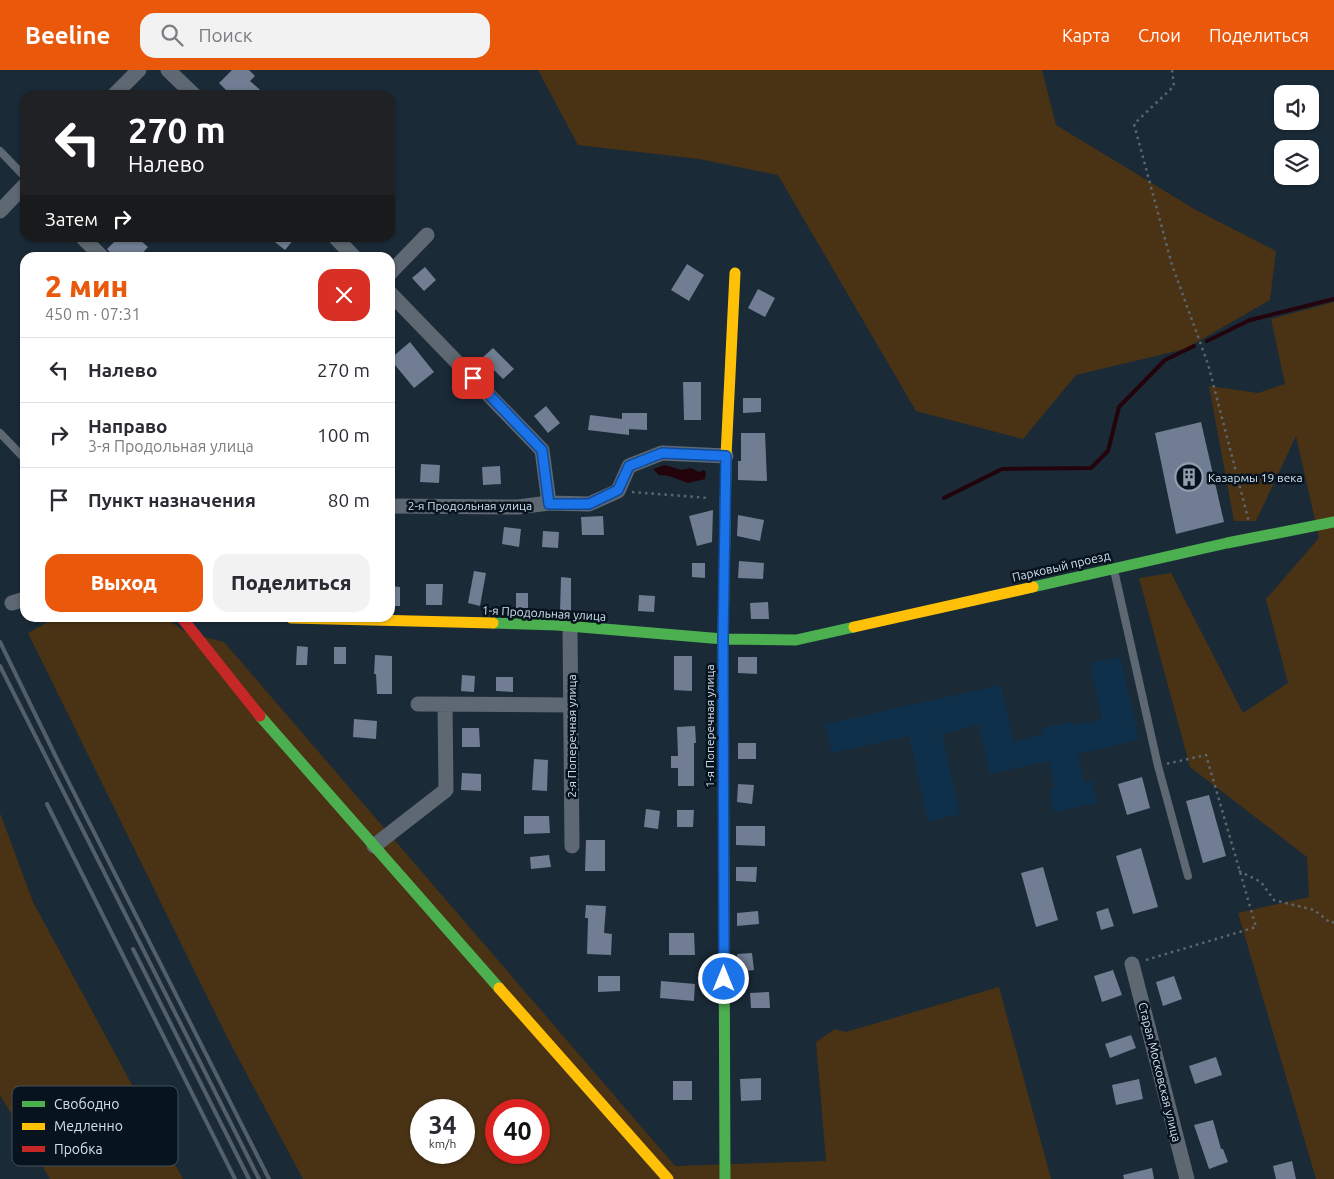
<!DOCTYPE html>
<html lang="ru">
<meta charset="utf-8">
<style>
:root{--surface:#fff;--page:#f2f2f3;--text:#2b2b33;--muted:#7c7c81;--line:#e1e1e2;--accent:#ea580c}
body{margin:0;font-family:Ubuntu,sans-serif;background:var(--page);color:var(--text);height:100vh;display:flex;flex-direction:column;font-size:19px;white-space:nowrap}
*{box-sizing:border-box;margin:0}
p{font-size:16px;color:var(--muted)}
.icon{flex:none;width:28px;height:28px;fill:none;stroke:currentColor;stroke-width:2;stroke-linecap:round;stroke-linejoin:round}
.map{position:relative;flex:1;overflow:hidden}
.drawer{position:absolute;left:20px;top:182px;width:375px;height:370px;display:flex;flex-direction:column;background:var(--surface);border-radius:15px;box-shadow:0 1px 4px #0004}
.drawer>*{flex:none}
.banner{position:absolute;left:20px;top:20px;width:375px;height:152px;border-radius:15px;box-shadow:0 1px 4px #0004;background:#202124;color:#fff;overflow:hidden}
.buttons{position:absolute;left:1274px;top:15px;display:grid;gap:10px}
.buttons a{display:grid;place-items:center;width:45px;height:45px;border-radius:10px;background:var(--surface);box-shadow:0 1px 4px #0004;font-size:25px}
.speed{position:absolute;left:410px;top:1029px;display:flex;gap:10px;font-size:25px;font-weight:700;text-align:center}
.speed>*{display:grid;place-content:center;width:65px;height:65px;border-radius:50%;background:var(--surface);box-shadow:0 1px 4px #0004;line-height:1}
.speed small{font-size:12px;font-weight:400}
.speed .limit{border:8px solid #d22;background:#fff;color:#111}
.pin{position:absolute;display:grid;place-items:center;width:42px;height:42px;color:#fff;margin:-21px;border-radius:10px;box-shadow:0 2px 8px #0006}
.me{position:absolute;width:55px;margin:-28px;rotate:0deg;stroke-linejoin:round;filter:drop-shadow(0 0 4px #0008)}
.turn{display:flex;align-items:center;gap:18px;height:105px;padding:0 25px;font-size:22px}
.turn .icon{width:65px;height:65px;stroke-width:2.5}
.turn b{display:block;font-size:35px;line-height:42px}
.then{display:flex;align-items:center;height:48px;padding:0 25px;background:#0003;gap:10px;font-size:19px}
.round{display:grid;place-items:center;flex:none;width:52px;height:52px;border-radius:15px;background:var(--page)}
.headline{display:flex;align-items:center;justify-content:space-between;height:85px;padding:0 25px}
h1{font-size:30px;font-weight:800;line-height:38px;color:var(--accent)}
.primary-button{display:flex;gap:10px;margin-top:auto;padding:10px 25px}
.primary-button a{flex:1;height:58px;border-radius:15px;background:var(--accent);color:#fff;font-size:20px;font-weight:800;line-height:58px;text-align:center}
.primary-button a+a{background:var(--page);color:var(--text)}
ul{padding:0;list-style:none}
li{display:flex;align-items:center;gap:15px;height:65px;padding:0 25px;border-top:1px solid var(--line)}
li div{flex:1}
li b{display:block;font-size:19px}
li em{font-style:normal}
header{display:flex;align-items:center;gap:30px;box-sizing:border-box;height:70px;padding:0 25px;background:var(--accent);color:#fff}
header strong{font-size:24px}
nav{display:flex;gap:28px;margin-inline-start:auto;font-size:18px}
.search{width:350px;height:45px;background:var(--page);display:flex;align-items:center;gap:12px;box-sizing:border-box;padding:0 18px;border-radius:15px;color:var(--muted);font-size:19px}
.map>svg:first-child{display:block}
.built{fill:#0f304a}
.green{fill:#4a3215;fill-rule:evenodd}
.water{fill:#23040d}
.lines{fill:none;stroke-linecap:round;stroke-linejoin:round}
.stream{stroke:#23040d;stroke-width:4}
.building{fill:#707d92}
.path{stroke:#5b666f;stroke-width:2.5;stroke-dasharray:2.5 4;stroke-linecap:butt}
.lane{stroke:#5e6872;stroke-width:8}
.street{stroke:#5e6872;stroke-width:15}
.fast{stroke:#4caf50;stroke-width:11}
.slow{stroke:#ffc107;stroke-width:11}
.jam{stroke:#c62828;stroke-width:11}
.rail{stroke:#546069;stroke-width:4}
.route-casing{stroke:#114b97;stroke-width:12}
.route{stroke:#1a73e8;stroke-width:9}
.labels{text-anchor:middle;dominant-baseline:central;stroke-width:5;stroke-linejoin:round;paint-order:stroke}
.poi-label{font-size:12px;fill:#cfe0ef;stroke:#07131d;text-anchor:start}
.street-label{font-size:12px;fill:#cfe0ef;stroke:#07131d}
.key{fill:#07131d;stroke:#43505c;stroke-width:1}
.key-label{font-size:14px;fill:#cfe0ef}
</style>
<header>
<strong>Beeline</strong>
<div class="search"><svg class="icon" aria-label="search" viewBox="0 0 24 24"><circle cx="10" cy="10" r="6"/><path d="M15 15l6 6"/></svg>Поиск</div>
<nav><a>Карта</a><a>Слои</a><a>Поделиться</a></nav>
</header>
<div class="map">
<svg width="1334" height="1109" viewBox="0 0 1334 1109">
<rect width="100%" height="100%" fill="#1a2a37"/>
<!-- built -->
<path class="built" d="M1120,587L1139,670L1078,684L1084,712L1092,711L1097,733L1054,742L1049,720L1055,718L1049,691L990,704L979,655L942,664L960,744L928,751L909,666L832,683L825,654L1001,615L1013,671L1043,664L1042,658L1072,652L1074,655L1102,649L1090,593Z"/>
<!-- green -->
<path class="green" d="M538,0H1042L1056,55L1196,140L1276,181L1270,230L1185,279L1076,305L1023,369L916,341L778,105L699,89L578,75Z
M1334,232V1109H1316L1238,843L1309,827L1307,787L1190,697L1139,508L1171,503L1243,643L1288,613L1266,529L1319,468L1296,366L1256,451H1234L1209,316L1258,323L1285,314L1271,249Z
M55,548H166L185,562L224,572L675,1096L826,1091L816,972L835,959L846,962L999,917L1051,1109H303L227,967L28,563ZM421,1040H464V1082H421ZM496,1040H539V1082H496Z
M0,743L33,832L183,1109H50L0,1025Z"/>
<!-- water -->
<path class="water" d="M665,395L681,400L691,398L699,402L704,400L706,402L705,409L688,413L669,406L659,405L653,399Z"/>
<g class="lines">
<!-- stream -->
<path class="stream" d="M1207,271L1250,250L1334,229
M944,428L1002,399L1091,398L1108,381L1119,337L1165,290L1194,276"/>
</g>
<!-- building -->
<path class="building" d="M232,0H249L255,6L250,11L266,25H231L219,13Z
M118,168H138L148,177L138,188H115L107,179Z
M270,168H295L285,180Z
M687,194L704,205L689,231L671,220Z
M425,197L436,210L424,221L412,208Z
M758,219L775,228L765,247L748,238Z
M410,272L434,302L414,318L390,289Z
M493,278L514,299L503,309L482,288Z
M683,312H701V350H684Z
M743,328H761V342L743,343Z
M546,336L560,353L548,363L534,346Z
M622,343H647V360L629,359V365L588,360L590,345L622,349Z
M1201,352L1224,452L1176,464L1155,363Z
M741,363H765L767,411L738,410V391H741Z
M421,394L440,395L439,413L420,412Z
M500,396L501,414L483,415L482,397Z
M713,440L712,472L697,476L689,446Z
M738,445L764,450L760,471L737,466Z
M603,446L604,465H582L581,447Z
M504,457L521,459L519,477L502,474Z
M543,461L559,462L558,478L542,477Z
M739,491L764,493L763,509L738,508Z
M692,493H705V508L692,507Z
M474,501L486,503L480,536L468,533Z
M561,507L571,508V542H560Z
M426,514H443L442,535H426Z
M390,516L400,517V536H390Z
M516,523H528V538H516Z
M639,525L655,526L654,542L638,541Z
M768,532L769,549H751L750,533Z
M297,576L308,577L307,595H296Z
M334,577H346V594H334Z
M375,585L392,586V624H377L376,604H374Z
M674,586H692V621L674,620Z
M738,587H757V604L738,603Z
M462,605L475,606L474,622L461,621Z
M496,607H513V622L496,621Z
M354,649L377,651L376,669L353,667Z
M695,656L696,673H694V716H678V698H671V686H678L677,657Z
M462,658H479L480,677H462Z
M738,673H756V689H738Z
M534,689L548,690L547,721L532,720Z
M462,703L481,704V721L461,720Z
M1142,707L1150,738L1127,745L1118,714Z
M738,714L754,715L752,734L737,732Z
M1209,725L1226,786L1203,793L1186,731Z
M646,739L660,741L658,759L644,757Z
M677,740H694L693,757H677Z
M524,746H549L550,763L524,764Z
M736,756H765V776L736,775Z
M586,770H605V801H585Z
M1141,778L1158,837L1133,844L1116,786Z
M549,785L551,797L531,799L530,787Z
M736,797H757L756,812L736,811Z
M1043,797L1058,850L1036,857L1021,803Z
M586,835L606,836L604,863L612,864L611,885L587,884L588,848H585Z
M1108,838L1114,856L1101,860L1096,842Z
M758,841L759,854L737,856V843Z
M669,863H694L695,885H669Z
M752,883L754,900L738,902L737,884Z
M1113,900L1122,925L1102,932L1094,906Z
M598,906H620V921L598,922Z
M1174,906L1182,929L1163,936L1156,912Z
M661,911L695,914L694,931L660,928Z
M769,922L770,938H751L750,923Z
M1131,965L1136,978L1110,988L1105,974Z
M1216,987L1222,1005L1195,1014L1189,996Z
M761,1008V1030L741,1031L740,1009Z
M1139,1009L1143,1029L1116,1035L1112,1015Z
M673,1011H692V1030H673Z
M1213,1050L1221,1079H1223L1228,1092L1209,1099L1194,1055Z
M1292,1091L1296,1109H1276L1273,1096Z
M1152,1098L1154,1109H1124L1123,1105Z"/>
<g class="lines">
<!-- path -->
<path class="path" d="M1172,0L1174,16L1134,54L1172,195L1208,294L1249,452
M632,422L708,428
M1239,801L1261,812L1274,830L1314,840L1331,853L1334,852
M1146,890L1256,857L1206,685L1166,694"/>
<!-- lane -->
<path class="lane" d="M0,81L25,107
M0,363L25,389
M1114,500L1158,696L1188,806"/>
<!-- street -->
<path class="street" d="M168,0L194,25
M114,25L139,0
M0,141L25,115
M83,168L103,188
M336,168L355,188
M390,203L427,165
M390,223L542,380L549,433
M390,436L518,437L549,433L589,434L618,421L629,396L662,383L726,386
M12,533L25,529
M570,557L572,776
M418,634L571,635
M374,776L446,720L445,634
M1132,894L1187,1109"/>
<!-- fast -->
<path class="fast" d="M725,456L723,569L725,1109
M1033,517L1227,473L1334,452
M493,553L557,555L723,569L796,570L854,557
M260,646L499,918"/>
<!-- slow -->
<path class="slow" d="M725,456L726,386L735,203
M291,548L493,553
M854,557L1033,517
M499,918L668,1109"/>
<!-- jam -->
<path class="jam" d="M182,548L260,646"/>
<!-- rail -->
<path class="rail" d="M0,572L56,687L269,1109
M0,596L259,1109
M47,734L235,1109
M133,879L249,1109"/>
</g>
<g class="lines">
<!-- route casing -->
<g class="route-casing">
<path id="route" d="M473,308L542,380L549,434H589L618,420L629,396L662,383L726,386L723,569L724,909"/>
</g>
<!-- route -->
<use href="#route" class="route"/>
</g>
<!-- icons -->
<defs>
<g id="building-ring" transform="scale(1.4375)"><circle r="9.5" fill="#07131d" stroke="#90a0af" stroke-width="1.5"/><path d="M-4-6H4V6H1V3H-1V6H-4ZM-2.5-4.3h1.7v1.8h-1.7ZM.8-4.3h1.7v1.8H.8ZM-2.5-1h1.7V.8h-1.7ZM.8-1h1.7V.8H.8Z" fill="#90a0af"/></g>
</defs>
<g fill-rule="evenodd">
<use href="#building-ring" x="1189" y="407"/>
</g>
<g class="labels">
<!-- poi labels -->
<g class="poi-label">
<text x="1208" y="407">Казармы 19 века</text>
</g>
<!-- street labels -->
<g class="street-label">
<text x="470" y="435">2-я Продольная улица</text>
<text transform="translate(1061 496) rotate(-13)">Парковый проезд</text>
<text transform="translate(544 543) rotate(3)">1-я Продольная улица</text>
<text transform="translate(709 656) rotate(-90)">1-я Поперечная улица</text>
<text transform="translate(571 666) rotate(-90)">2-я Поперечная улица</text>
<text transform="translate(1160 1002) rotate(76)">Старая Московская улица</text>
</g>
</g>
<!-- legend -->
<rect x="12" y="1016" width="166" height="80" rx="8" class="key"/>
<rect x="22" y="1031" width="23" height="6" fill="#4caf50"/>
<rect x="22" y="1053" width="23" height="7" fill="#ffc107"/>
<rect x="22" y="1076" width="23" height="6" fill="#c62828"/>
<g class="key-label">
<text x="54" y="1039">Свободно</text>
<text x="54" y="1061">Медленно</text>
<text x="54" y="1084">Пробка</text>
</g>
</svg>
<div class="buttons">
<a><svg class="icon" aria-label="sound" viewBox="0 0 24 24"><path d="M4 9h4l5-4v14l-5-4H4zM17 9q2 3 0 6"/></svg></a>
<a><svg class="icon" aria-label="layers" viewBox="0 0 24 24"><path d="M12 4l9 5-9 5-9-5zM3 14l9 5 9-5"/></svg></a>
</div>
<div class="speed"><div>34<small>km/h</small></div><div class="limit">40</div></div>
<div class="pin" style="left:473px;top:308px;background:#d93025"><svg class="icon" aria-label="arrive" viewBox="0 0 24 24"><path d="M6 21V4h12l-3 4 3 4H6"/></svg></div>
<svg class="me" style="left:724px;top:909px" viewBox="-20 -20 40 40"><circle r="17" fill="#1a73e8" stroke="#fff" stroke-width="3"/><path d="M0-11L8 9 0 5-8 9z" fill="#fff"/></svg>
<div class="banner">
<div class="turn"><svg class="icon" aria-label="left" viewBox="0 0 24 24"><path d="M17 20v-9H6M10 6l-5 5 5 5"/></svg><div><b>270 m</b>Налево</div></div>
<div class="then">Затем<svg class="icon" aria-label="right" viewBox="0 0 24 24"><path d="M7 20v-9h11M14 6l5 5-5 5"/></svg></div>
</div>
<section class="drawer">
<div class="headline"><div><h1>2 мин</h1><p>450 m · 07:31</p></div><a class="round" style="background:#d93025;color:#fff"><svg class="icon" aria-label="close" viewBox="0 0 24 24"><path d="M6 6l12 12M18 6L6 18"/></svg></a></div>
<ul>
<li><svg class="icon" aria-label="left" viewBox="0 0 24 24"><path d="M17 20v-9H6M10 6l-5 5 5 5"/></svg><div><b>Налево</b></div><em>270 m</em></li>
<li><svg class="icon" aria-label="right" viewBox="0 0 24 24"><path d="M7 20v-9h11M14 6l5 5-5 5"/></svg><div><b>Направо</b><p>3-я Продольная улица</p></div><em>100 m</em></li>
<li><svg class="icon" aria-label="arrive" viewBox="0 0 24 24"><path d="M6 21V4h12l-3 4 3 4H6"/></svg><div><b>Пункт назначения</b></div><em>80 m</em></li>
</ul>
<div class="primary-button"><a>Выход</a><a>Поделиться</a></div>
</section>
</div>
